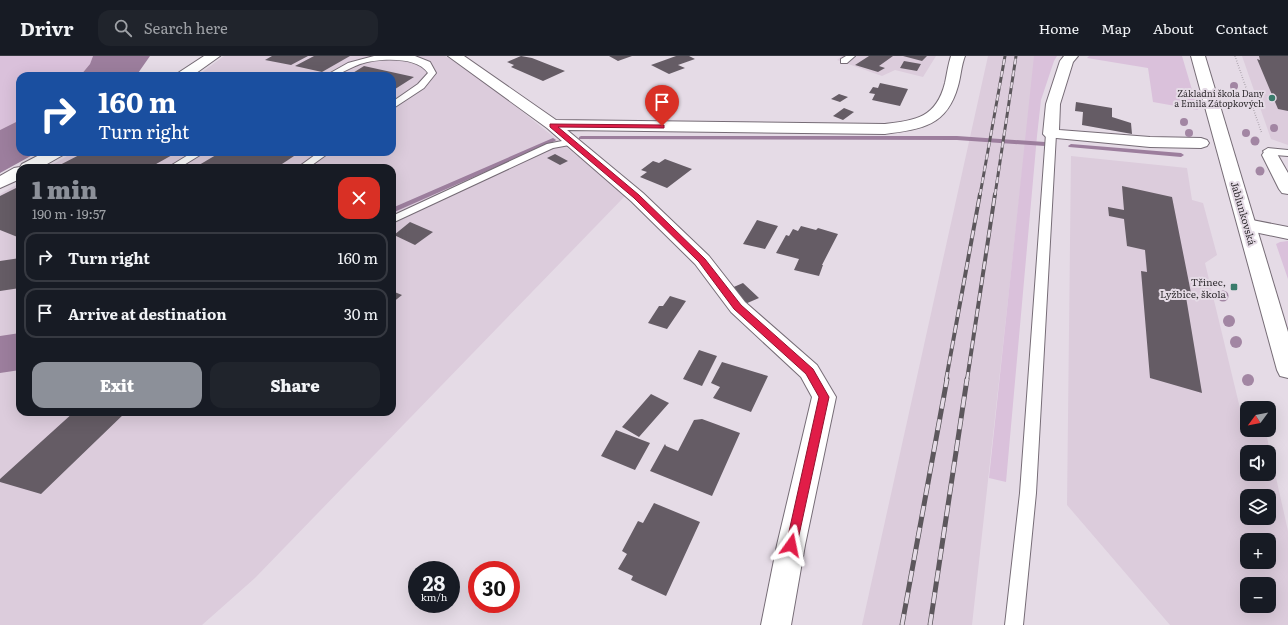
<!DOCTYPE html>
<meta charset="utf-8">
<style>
:root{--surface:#171b24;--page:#20242c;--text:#f1f3f6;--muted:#9ea1a6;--line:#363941;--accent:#8c9099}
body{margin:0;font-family:Literata,serif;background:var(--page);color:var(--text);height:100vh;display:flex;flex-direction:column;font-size:15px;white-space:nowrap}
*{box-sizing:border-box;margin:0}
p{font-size:13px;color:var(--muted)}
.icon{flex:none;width:22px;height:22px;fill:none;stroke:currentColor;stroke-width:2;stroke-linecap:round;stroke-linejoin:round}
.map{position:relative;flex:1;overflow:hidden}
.details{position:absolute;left:16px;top:108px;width:380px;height:252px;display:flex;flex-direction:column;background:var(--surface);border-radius:12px;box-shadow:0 4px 16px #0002}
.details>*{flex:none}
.banner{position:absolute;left:16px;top:16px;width:380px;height:84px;border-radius:12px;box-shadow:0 4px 16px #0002;background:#1a4fa0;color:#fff;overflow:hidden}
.needle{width:26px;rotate:238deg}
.controls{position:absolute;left:1240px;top:345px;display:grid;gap:8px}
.controls a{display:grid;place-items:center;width:36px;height:36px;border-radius:8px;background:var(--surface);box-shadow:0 4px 16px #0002;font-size:20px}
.speed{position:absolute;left:408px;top:505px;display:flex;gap:8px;font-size:20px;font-weight:700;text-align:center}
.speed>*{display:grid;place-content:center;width:52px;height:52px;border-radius:50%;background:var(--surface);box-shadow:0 4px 16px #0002;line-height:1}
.speed small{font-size:10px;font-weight:400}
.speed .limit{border:6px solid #d22;background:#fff;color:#111}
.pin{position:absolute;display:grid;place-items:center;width:34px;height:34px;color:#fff;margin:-41px -17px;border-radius:50% 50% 50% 0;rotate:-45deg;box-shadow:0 0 4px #0007}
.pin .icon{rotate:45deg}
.me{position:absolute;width:44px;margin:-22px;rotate:12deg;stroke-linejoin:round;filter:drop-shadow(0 0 3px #0008)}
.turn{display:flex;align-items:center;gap:14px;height:84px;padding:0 16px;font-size:18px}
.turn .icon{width:52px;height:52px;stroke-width:2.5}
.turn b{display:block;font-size:28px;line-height:34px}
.round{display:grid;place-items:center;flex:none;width:42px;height:42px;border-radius:12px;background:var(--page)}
.head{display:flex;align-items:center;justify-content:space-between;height:68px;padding:0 16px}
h1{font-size:24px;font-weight:800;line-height:30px;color:var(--accent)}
.cta{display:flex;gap:8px;margin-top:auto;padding:8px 16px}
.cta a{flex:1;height:46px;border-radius:12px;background:var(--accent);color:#fff;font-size:16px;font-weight:800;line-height:46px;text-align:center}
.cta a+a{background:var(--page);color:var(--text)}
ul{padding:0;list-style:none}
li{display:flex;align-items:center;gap:12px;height:50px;margin:0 8px 6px;padding:0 8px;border:2px solid var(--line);border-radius:12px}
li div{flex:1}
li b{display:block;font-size:15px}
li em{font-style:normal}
header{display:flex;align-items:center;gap:24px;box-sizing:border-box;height:56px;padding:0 20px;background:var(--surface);border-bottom:1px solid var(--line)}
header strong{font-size:19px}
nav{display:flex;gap:22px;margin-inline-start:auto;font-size:14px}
.search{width:280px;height:36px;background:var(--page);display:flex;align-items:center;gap:10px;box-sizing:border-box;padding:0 14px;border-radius:12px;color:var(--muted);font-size:15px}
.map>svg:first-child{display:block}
.built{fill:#dcccdc;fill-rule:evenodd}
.green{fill:#dac1db}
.water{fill:#9c7e9d}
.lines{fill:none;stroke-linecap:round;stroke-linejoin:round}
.stream{fill:#9c7e9d;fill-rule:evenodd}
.building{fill:#655c65}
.lane-casing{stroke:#766c76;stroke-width:2}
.street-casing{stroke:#766c76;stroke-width:2}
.secondary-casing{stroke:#766c76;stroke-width:2}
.path{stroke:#8e878f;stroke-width:1.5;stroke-dasharray:0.5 2;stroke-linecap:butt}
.lane{fill:#fff;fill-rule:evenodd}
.street{fill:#fff;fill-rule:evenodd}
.secondary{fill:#fff;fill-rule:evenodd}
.rail-far2-casing{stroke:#5c575c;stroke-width:3}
.rail-far1-casing{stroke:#5c575c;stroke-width:4}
.rail-casing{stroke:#5c575c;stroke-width:5}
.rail-far2{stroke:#e5dbe6;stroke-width:2;stroke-dasharray:6;stroke-linecap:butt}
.rail-far1{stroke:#e5dbe6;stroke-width:2.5;stroke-dasharray:8;stroke-linecap:butt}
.rail{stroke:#e5dbe6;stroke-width:3.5;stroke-dasharray:11;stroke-linecap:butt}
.tree{fill:#a286a3}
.route{fill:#e11d48;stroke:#92132f}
.poi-dot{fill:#3a7b6b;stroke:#e5dbe6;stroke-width:1.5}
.labels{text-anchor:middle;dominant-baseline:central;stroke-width:4;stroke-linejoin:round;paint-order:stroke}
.far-poi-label{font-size:9px;fill:#332f33;stroke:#e5dbe6;text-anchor:end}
.street-label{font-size:10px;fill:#332f33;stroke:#e5dbe6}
.poi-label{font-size:10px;fill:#332f33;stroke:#e5dbe6;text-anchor:end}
</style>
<header>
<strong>Drivr</strong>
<div class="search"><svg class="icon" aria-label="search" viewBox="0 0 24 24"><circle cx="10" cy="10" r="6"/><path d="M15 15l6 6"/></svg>Search here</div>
<nav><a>Home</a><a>Map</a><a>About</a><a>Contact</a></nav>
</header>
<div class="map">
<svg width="1288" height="569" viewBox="0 0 1288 569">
<rect width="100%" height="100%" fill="#e5dbe6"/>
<!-- built -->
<path class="built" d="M224,0H445L473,16L626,139L255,522L202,569H0V138L20,127V356H392V112H47L74,96H392V20H197Z
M842,0H936L923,21L895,14L882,20L837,4Z
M988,0H1035L972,569H862Z
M1242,0H1288V89L1271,83Z
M1071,100L1187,112L1192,144L1203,147L1217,199L1205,207L1245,373L1266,377L1288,475V569H1170L1067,449ZM1247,396H1269V418H1247ZM1247,440H1269V462H1247ZM1247,484H1269V506H1247ZM1247,528H1269V550H1247Z"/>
<!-- green -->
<path class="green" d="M0,0H93L90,8L80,20H20V64L0,74Z
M1034,0H1057L1054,5L1041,44L1037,80L1006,426L989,422Z
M1089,0H1182L1198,54L1153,46L1148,12L1087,2Z
M1288,185V223L1276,188L1280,186Z"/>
<!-- water -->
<path class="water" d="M93,0H150L136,20H80L90,8Z
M20,64V96H38L0,117V74Z
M20,277V314L0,317V280Z"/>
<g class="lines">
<!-- stream -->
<path class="stream" d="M581,80H957L1045,86L1048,88L1045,90L957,84L579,83V81Z
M553,82L556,84L555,85L392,157V152Z
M1071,88L1181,97L1184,99L1181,101L1069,91L1068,90Z"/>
</g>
<!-- building -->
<path class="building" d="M272,0H308L291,9L265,4Z
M314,0H350L322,16L295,10Z
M521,0L532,2L565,15L543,25L511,11L514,9L507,6Z
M609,0H632L618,5Z
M676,0H689L695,3L678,9L685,12L669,18L651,9Z
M869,0H893L879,10L885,12L878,16L855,9Z
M903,0H927L922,5Z
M1259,0H1288V55L1278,53L1257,3L1260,4Z
M904,5L921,8L917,15L900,12Z
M364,10L414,21L392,35V20H348Z
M880,27L908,33L900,50L872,44L875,38L869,37L873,31L878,32Z
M839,38L848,41L840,46L831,43Z
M1076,46L1112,52V61L1131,67L1132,78L1082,69L1083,56L1075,55Z
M844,52L854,56L843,64L833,60Z
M85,96H168L174,98L149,112H54Z
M221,96H300L276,112H194Z
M555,98L568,105L560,109L547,102Z
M665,103L692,113L667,132L640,121L647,116L641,114L653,105L659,107Z
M20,130V182L0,174V140Z
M1122,130L1172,141L1192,242L1186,241L1202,337L1150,322L1141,215L1147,216L1145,194L1127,190L1124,163L1109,160L1108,151L1124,154Z
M757,164L778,170L765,193L743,188Z
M410,166L433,176L415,189L394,179Z
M801,170L816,174L818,172L838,178L822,209H823L819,220L794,214L799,203L776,197L786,179L789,180L793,173L798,175Z
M20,202V232L0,235V205Z
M743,227L759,242L745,248L729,233Z
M392,235L402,239L392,247Z
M670,240L686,245L667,273L648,267L659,250H663Z
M699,294L717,300L702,330L683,323Z
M722,306L768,320L751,356L713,342L720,331L711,327Z
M651,338L669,347L639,381L622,371Z
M74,356H126L41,438L0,426V423Z
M702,363L740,377L712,440L650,415L665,388L666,390L678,395L694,364Z
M616,374L650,387L635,414L601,400Z
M654,447L700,466L666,540L631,524L633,520L618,513L627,498L622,495L638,465L643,467Z"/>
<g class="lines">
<!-- lane casing -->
<g class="lane-casing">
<path id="lane" d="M374,0H415L430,6L436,17L424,32L392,53V46L418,28L428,17C417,0 379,2 360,8C347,13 339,20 325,20L348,7Z
M846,0H855L847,7H841V3Z
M1051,75L1056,78L1036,437L1023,569H1005L1020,437L1046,78Z
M572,83L575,84L577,86L575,88L553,92L392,167V160L547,88Z
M1268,92L1288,94V100L1275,99L1273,101H1267L1263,95Z
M193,96H205L179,112H167Z
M319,96H330L308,112H297Z"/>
</g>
<!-- street casing -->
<g class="street-casing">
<path id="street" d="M204,0H220L192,20H176L178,17Z
M448,0H464L556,64L885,68C916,64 936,62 945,27C947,18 948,9 951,0H965C961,10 961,20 958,30C947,70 922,73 885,78L567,74L643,137L709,200L745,246L817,309L836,341L805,489L791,569H761L777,489L812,341L801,321L731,256L695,208L631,145L547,72Z
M1064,0H1078L1073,6L1060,48L1059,74L1150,81L1201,82L1207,84L1209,87L1207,90L1201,92L1150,91L1046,81L1043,78L1046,48L1060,5Z
M1270,94L1276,96L1288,117V138L1282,137L1279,133L1262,99L1264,96Z
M45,96H65L63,99L40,112H20V123L0,132V120L14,112L20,111L22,108Z
M1247,163L1288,171V183L1240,173L1238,169L1240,165Z"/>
</g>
<!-- secondary casing -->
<g class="secondary-casing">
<path id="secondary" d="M1191,0H1205L1288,276V322L1280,320L1277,314Z"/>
</g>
<!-- path -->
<path class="path" d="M1235,0L1262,78"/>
<!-- lane -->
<use href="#lane" class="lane"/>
<!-- street -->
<use href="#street" class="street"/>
<!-- secondary -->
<use href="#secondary" class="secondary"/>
<!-- rail-far2 casing -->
<g class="rail-far2-casing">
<path id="rail-far2" d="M980,139L1005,0
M995,139L1016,0"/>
</g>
<!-- rail-far1 casing -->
<g class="rail-far1-casing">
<path id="rail-far1" d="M946,324L980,138
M967,324L995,138"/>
</g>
<!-- rail casing -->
<g class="rail-casing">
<path id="rail" d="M902,569L947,323
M930,569L967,323"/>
</g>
<!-- rail-far2 -->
<use href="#rail-far2" class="rail-far2"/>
<!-- rail-far1 -->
<use href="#rail-far1" class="rail-far1"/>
<!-- rail -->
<use href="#rail" class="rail"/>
</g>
<!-- trees -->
<g class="tree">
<circle cx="1234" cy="30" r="4"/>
<circle cx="1184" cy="66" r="4"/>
<circle cx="1274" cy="72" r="4"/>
<circle cx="1189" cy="77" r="4"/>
<circle cx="1246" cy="77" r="4"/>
<circle cx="1255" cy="85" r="4.5"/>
<circle cx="1260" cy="115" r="4.5"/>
<circle cx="1223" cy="240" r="5.5"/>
<circle cx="1229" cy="265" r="6"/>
<circle cx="1236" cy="286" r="6"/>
<circle cx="1248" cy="324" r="6"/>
</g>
<!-- route -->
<path class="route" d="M550,68L664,69V72H662L558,71L639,139L705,203L741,249L813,313L829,341L796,493L791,494L787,493L786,489L819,341L806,318L734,253L699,206L634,142L550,71Z"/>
<!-- markers -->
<g class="poi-dot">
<circle cx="1272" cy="42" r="4"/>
<rect x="1230" y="227" width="8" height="8" rx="2"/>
</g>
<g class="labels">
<!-- far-poi labels -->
<g class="far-poi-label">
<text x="1264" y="37">Základní škola Dany<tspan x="1264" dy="10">a Emila Zátopkových</tspan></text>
</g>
<!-- street labels -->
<g class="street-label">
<text transform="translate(1244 157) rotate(74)">Jablunkovská</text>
</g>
<!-- poi labels -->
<g class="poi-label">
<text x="1226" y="225">Třinec,<tspan x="1226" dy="12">Lyžbice, škola</tspan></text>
</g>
</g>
</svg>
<div class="controls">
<a><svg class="needle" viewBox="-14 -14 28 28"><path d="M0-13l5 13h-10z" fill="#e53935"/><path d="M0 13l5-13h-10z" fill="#9ea1a6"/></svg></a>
<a><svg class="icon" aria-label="sound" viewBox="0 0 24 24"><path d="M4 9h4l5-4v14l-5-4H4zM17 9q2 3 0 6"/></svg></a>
<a><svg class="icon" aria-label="layers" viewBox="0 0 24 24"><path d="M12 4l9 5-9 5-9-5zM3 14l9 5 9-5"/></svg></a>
<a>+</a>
<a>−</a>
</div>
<div class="speed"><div>28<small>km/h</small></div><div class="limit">30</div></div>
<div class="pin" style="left:662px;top:70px;background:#d93025"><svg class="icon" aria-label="arrive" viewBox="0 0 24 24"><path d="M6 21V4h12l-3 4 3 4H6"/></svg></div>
<svg class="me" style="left:791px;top:489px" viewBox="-20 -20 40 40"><path d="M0-17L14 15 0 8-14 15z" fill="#e11d48" stroke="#fff" stroke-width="4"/></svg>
<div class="banner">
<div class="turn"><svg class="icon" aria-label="right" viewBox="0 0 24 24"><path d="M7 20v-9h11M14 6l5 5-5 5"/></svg><div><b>160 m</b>Turn right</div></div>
</div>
<section class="details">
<div class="head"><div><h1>1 min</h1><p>190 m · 19:57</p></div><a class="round" style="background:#d93025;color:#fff"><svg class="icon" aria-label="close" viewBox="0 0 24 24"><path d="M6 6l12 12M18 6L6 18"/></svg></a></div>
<ul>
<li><svg class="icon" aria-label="right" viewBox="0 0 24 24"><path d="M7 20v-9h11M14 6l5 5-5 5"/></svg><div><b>Turn right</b></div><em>160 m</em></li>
<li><svg class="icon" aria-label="arrive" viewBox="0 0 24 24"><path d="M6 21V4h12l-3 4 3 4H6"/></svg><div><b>Arrive at destination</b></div><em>30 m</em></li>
</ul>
<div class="cta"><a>Exit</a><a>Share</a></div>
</section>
</div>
